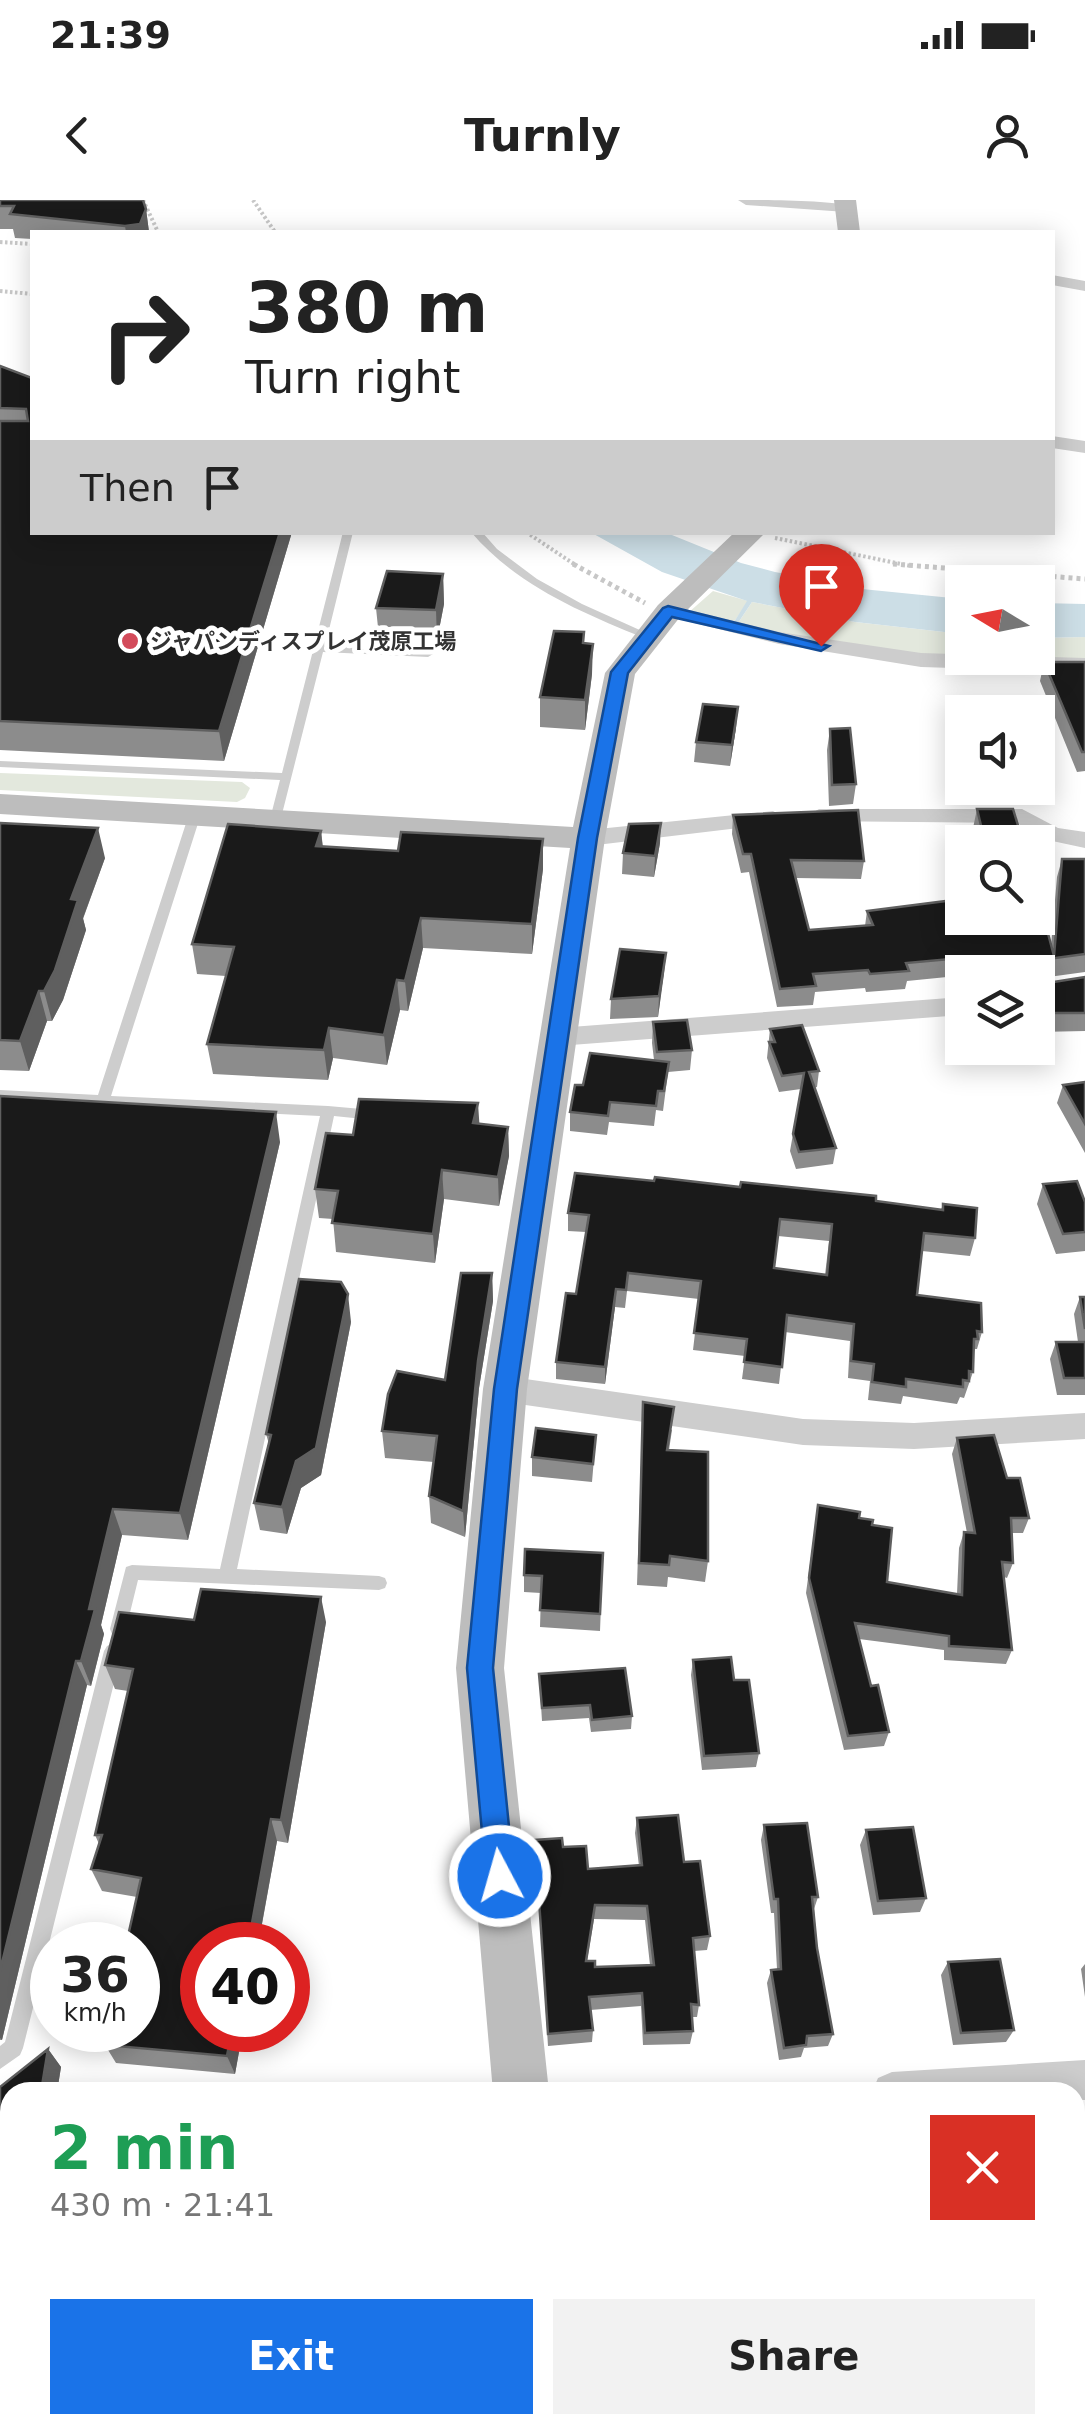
<!DOCTYPE html>
<meta charset="utf-8">
<style>
:root{--surface:#fff;--page:#f2f2f2;--text:#222;--muted:#767676;--accent:#1a73e8}
body{margin:0;font-family:"DejaVu Sans","Noto Sans JP",sans-serif;background:var(--page);color:var(--text);height:100vh;display:flex;flex-direction:column;font-size:38px;white-space:nowrap}
*{box-sizing:border-box;margin:0}
p{font-size:32px;color:var(--muted)}
.icon{flex:none;width:55px;height:55px;fill:none;stroke:currentColor;stroke-width:2;stroke-linecap:round;stroke-linejoin:round}
.map{position:relative;flex:1;overflow:hidden}
.panel{position:absolute;left:0px;top:1882px;width:1085px;height:352px;display:flex;flex-direction:column;background:var(--surface);border-radius:30px 30px 0 0;box-shadow:0 5px 25px #0003}
.panel>*{flex:none}
.top-card{position:absolute;left:30px;top:30px;width:1025px;height:305px;border-radius:0px;box-shadow:0 5px 25px #0003;background:#fff;color:var(--text);overflow:hidden}
.needle{width:65px;rotate:280deg}
.controls{position:absolute;left:945px;top:365px;display:grid;gap:20px}
.controls a{display:grid;place-items:center;width:110px;height:110px;border-radius:0px;background:var(--surface);box-shadow:0 5px 25px #0003;font-size:50px}
.speed{position:absolute;left:30px;top:1722px;display:flex;gap:20px;font-size:50px;font-weight:700;text-align:center}
.speed>*{display:grid;place-content:center;width:130px;height:130px;border-radius:50%;background:var(--surface);box-shadow:0 5px 25px #0003;line-height:1}
.speed small{font-size:25px;font-weight:400}
.speed .limit{border:15px solid #d22;background:#fff;color:#111}
.pin{position:absolute;display:grid;place-items:center;width:85px;height:85px;color:#fff;margin:-102px -42px;border-radius:50% 50% 50% 0;rotate:-45deg;box-shadow:0 0 10px #0007}
.pin .icon{rotate:45deg}
.me{position:absolute;width:110px;margin:-55px;rotate:354deg;stroke-linejoin:round;filter:drop-shadow(0 0 8px #0008)}
.turn{display:flex;align-items:center;gap:35px;height:210px;padding:0 50px;font-size:45px}
.turn .icon{width:130px;height:130px;stroke-width:2.5}
.turn b{display:block;font-size:70px;line-height:85px}
.then{display:flex;align-items:center;height:95px;padding:0 50px;background:#0003;gap:20px;font-size:38px}
.round{display:grid;place-items:center;flex:none;width:105px;height:105px;border-radius:0px;background:var(--page)}
.headline{display:flex;align-items:center;justify-content:space-between;height:170px;padding:0 50px}
h1{font-size:60px;font-weight:700;line-height:75px;color:#1e9e55}
.primary-button{display:flex;gap:20px;margin-top:auto;padding:20px 50px}
.primary-button a{flex:1;height:115px;border-radius:0px;background:var(--accent);color:#fff;font-size:40px;font-weight:700;line-height:115px;text-align:center}
.primary-button a+a{background:var(--page);color:var(--text)}
.status{display:flex;justify-content:space-between;align-items:center;height:70px;padding:0 50px;background:var(--surface);direction:ltr}
.status svg{height:28px;fill:currentColor}
header{display:flex;justify-content:space-between;align-items:center;height:130px;padding:0 50px;background:var(--surface);font-size:45px;font-weight:700}
.map>svg:first-child{display:block}
.green{fill:#e3e8dd}
.water{fill:#ccdee6}
.lines{fill:none;stroke-linecap:round;stroke-linejoin:round}
.path-far1{stroke:#c7c7c7;stroke-width:4;stroke-dasharray:2.5 2.5;stroke-linecap:butt}
.path{stroke:#c7c7c7;stroke-width:5;stroke-dasharray:4 4;stroke-linecap:butt}
.lane{fill:#cdcdcd;fill-rule:evenodd}
.street{fill:#cdcdcd;fill-rule:evenodd}
.secondary{fill:#bdbdbd;fill-rule:evenodd}
.wall{fill:#8c8c8c;fill-rule:evenodd}
.shaded-wall{fill:#5f5f5f}
.building{fill:#1a1a1a;stroke:#5f5f5f;stroke-width:2.5;fill-rule:evenodd}
.route{fill:#1a73e8;stroke:#114b97;stroke-width:2.5}
.poi-dot{fill:#d34b5b;stroke:#fff;stroke-width:4}
.labels{text-anchor:middle;dominant-baseline:central;stroke-width:10;stroke-linejoin:round;paint-order:stroke}
.far-poi-label{font-size:22px;font-weight:bold;fill:#333;stroke:#fff;text-anchor:start}
</style>
<div class="status"><b>21:39</b><svg viewBox="0 0 49 12"><path d="M0 12V9h3v3zM5 12V6h3v6zM10 12V3h3v9zM15 12V0h3v12zM26 1h20v11H26zM47 4h2v5h-2z"/></svg></div>
<header><svg class="icon" aria-label="back" viewBox="0 0 24 24"><path d="M15 5l-7 7 7 7"/></svg>Turnly<svg class="icon" aria-label="person" viewBox="0 0 24 24"><circle cx="12" cy="8" r="4"/><path d="M4 21q1-7 8-7t8 7"/></svg></header>
<div class="map">
<svg width="1085" height="2234" viewBox="0 0 1085 2234">
<rect width="100%" height="100%" fill="#fff"/>
<!-- green -->
<path class="green" d="M713,391L748,401L734,422L688,413Z
M752,402L855,422L962,434V457C886,452 812,441 738,423Z
M1085,437V461L1038,458V438Z
M0,573L242,582L250,588L245,598L237,602L0,590Z"/>
<!-- water -->
<path class="water" d="M592,333H667L741,363L775,372L862,389L962,399V434L855,422L752,402L738,423L734,422L747,401L662,372Z
M1038,403L1085,404V437L1038,438Z"/>
<g class="lines">
<!-- path-far1 -->
<path class="path-far1" d="M143,0L158,32
M253,0L275,32
M0,42L32,44
M0,91L32,94
M526,332L577,366
M775,338L911,366"/>
<!-- path -->
<path class="path" d="M573,364L645,403
M893,364L1085,379"/>
<!-- lane -->
<path class="lane" d="M343,332H353L325,446L428,451L433,454L428,457L323,452L280,622L276,623L270,619L280,580L0,567V561L282,573Z
M471,332H482L497,349L537,379L582,404L653,436L644,438C581,412 517,386 471,332Z
M195,610L201,614L111,896L328,906L373,910L380,915L373,920L334,916L237,1369L379,1376L385,1378L387,1383L385,1388L379,1390L138,1380L126,1429L124,1434L118,1437L112,1434L110,1429L126,1367L132,1365L220,1369L320,916L0,900V890L98,895L189,614Z
M113,1443L119,1446L122,1451L23,1848L20,1855L0,1869V1846L5,1842L104,1451L107,1446Z"/>
<!-- street -->
<path class="street" d="M738,0C766,0 833,0 854,7L846,12L746,5Z
M1052,75L1085,81V91L1052,85Z
M1052,236L1085,241V253L1052,248Z
M669,405L779,432L921,453L1085,458V472L921,467L779,444L662,415L658,411L662,407Z
M819,609H1022L1058,628L1085,632V648L1043,639L1017,623L811,621L807,616Z
M773,611L785,618L781,623L588,646L576,638L588,630Z
M962,797V815L558,846L549,843L545,837L549,831L558,828Z
M505,1176L803,1219L914,1223L1085,1213V1239L914,1249L803,1245L505,1202L494,1198L490,1189L494,1180Z
M1085,1860V1900H1075V1892H872L878,1878L892,1872Z"/>
<!-- secondary -->
<path class="secondary" d="M834,0H856L860,32H838Z
M735,332H766L680,417L635,474L605,638L527,1189L504,1468L549,1892H493L456,1468L483,1189L570,648L0,614V594L573,627L605,473L658,405Z
M510,2225H572V2234H510Z"/>
</g>
<!-- wall -->
<path class="wall" d="M0,0L146,9L149,32H32V39L15,38L13,29H0Z
M0,166L32,178V332H292L224,561L0,550Z
M443,374L444,404L437,440L379,437L376,408Z
M584,432V444L592,474L585,530L540,527V497Z
M1044,462H1085V571L1077,572L1040,481Z
M736,528L730,566L694,562L696,542Z
M830,529L856,584L853,604L829,606L827,550Z
M977,609L1023,642H976L973,628Z
M733,615L864,661L861,679L796,678L809,730L865,726L867,711L1051,746L1057,677L1062,659H1085V772L1041,778V784L1085,777V831L1038,832V772H962V793L957,776L907,781L905,789L866,792L865,788L815,792L813,805L777,807L749,672L741,673L732,634Z
M0,623L105,658L83,719L86,730L63,800L52,821H47L29,871L0,870Z
M321,631L323,647L543,669L532,754L423,748L408,811L400,810L387,865L333,858L328,880L213,874L207,844L226,776L197,774L192,744Z
M660,643L654,677L622,674L623,653Z
M666,753L658,817L610,819L611,799Z
M653,822L692,850L690,870L668,872L663,911L656,910L654,926L609,922L607,935L570,931V912L583,885L654,860L652,843Z
M770,829L819,871L817,887L814,888L836,948L833,964L796,969L790,951L801,889L779,892L767,858Z
M1085,882V953L1057,903L1063,885Z
M0,896L280,942L188,1340L122,1335L101,1425L104,1434L91,1486L87,1485L2,1840H0Z
M479,924L508,927L509,956L499,1006L444,999L435,1063L336,1052L333,1019L319,1018L315,989L353,935Z
M654,981L740,987L941,1010L943,1004L975,1038L970,1056L922,1051L917,1095L982,1132L977,1149H975L974,1152L973,1172L964,1198L960,1197L957,1204L903,1196L901,1204L868,1200L870,1181L848,1178L850,1141L785,1132L779,1184L742,1179L745,1156L693,1150L699,1099L627,1091L625,1108L615,1107L605,1184L556,1179V1162L576,1094L586,1032L568,1031V1013ZM778,1036L829,1041L825,1075L774,1068Z
M1043,984L1085,1002V1051L1056,1054L1037,1004Z
M492,1073L493,1101L479,1188L465,1337L431,1323L429,1296L434,1262L385,1258L382,1231L445,1180Z
M1080,1097H1085V1195H1057L1050,1159L1056,1142H1078L1074,1114Z
M351,1122L321,1275L301,1288L287,1334L260,1330L254,1303L269,1244L266,1234Z
M643,1202L672,1230L669,1250L708,1361L705,1382L668,1377L667,1387L637,1385Z
M596,1235L592,1282L532,1276V1257Z
M957,1238L1007,1278L1029,1318L1023,1333H1012L1013,1363L1007,1378L1004,1377L1012,1450L1006,1464L944,1460V1450L859,1439L871,1486L889,1532L884,1546L844,1550L806,1393L818,1305L859,1318L872,1325L887,1382L957,1394L959,1348L964,1332L967,1333L952,1254Z
M603,1353L600,1431L540,1427L541,1393L524,1392V1375Z
M194,1420L326,1422L288,1643L277,1641L235,1874L116,1863L105,1845L137,1697L102,1691L91,1669L99,1644L95,1635L128,1491L115,1489L105,1465Z
M693,1460L734,1480L759,1553L756,1567L702,1570L691,1475Z
M539,1474L632,1516L631,1529L591,1532L589,1518L542,1521Z
M637,1618L684,1662L710,1736L707,1750L694,1751L699,1805L697,1817H692L693,1831L690,1844L643,1845L641,1806L590,1810L593,1830L592,1842L548,1846L535,1640L563,1647L588,1669L639,1666L635,1633ZM594,1719L645,1720L650,1765L595,1767L587,1761Z
M764,1625L818,1697L814,1709L817,1748L833,1834L828,1846L804,1848L801,1857L779,1860L767,1783L771,1770L777,1769L774,1713H771L761,1640Z
M866,1630L926,1698L920,1712L873,1715L860,1645Z
M948,1762L1014,1830L1006,1842L953,1845L941,1775Z
M1085,1764V1797L1081,1769Z
M48,1849L61,1867L57,1892H10V2210L0,2209V1887Z
M1075,1916L1082,1943H1085V2006H1075Z
M1075,2051L1080,2061H1085V2186L1075,2185Z
M319,2225H463L462,2234H428Z"/>
<!-- shaded-wall -->
<path class="shaded-wall" d="M146,9L149,32H126L125,26Z
M280,332H292L224,561L219,531Z
M443,374L444,404L437,440L436,410Z
M593,444L592,474L585,530V500Z
M738,507L736,528L730,566L732,545Z
M661,623L660,643L654,677L655,656Z
M98,628L105,658L83,718L86,730L63,800L52,821L44,791L71,699Z
M321,631L324,661L316,646Z
M543,639V669L532,754V724Z
M421,718L423,748L408,811L405,781Z
M666,753L664,774L658,817L659,796Z
M397,780L400,810L387,865L384,835Z
M39,791L47,821L29,871L20,841Z
M329,828L333,858L328,880L324,850Z
M478,903L480,933L473,923Z
M276,912L280,942L188,1340L180,1313Z
M508,927L509,956L499,1006L498,977Z
M442,970L444,999L435,1063L433,1034Z
M492,1073L493,1101L479,1188L465,1337L463,1311L478,1161Z
M616,1089L615,1107L605,1184V1167Z
M348,1094L351,1122L321,1275L301,1288L287,1334L282,1307Z
M113,1309L122,1335L101,1425L104,1434L91,1486L81,1461L89,1409Z
M321,1397L326,1422L288,1643L281,1620Z
M76,1461L87,1485L2,1840L0,1838V1771Z
M271,1619L277,1641L258,1745H248Z
M232,1830H243L235,1874L227,1856Z
M48,1849L61,1867L57,1892H41Z
M222,2225H233L231,2234H219Z"/>
<!-- building -->
<path class="building" d="M0,0H143L146,9L140,24L125,26L10,14L14,6H0Z
M0,166L32,178V332H280L219,531L0,521V221H28L26,209L0,208Z
M387,371L443,374L436,410L376,408Z
M554,431L584,432L583,443L593,444L585,500L540,497Z
M1044,462H1085V552H1082Z
M703,504L738,507L732,545L696,542Z
M850,528L856,584L832,585L830,529Z
M977,609H1013L1023,642H985Z
M858,610L864,661L791,660L809,730L873,725L867,711L962,699V718H1038V696L1054,756L1062,659H1085V754L1040,760L1041,784L1085,777V813H1040L1038,805V772H1028V771L966,772L961,758L906,763L909,771L870,774L868,770L813,774L816,786L780,789L751,654H743L733,615Z
M0,623L98,628L71,699L78,700L55,770L44,791H39L20,841L0,840Z
M661,623L655,656L623,653L629,624Z
M228,624L321,631L316,646L398,651L401,632L543,639L532,724L421,718L405,781L397,780L384,835L329,828L324,850L207,844L234,747L192,744Z
M620,749L666,753L659,796L611,799Z
M687,820L692,850L657,852L653,822Z
M802,825L819,871L809,872L836,948L799,952L793,934L804,873L782,876L769,842H775L770,829Z
M590,853L669,862L664,891H658L656,906L610,902L608,916L570,912L575,885H583Z
M1085,882V924L1063,885Z
M0,896L276,912L180,1313L113,1309L89,1409H95L81,1461H76L0,1771Z
M359,899L478,903L473,923L508,927L498,977L442,970L433,1034L332,1023L338,991L315,989L326,933L353,935Z
M575,973L654,981L655,977L740,987L741,982L876,996V1001L943,1010V1004L977,1008L975,1038L924,1033L917,1095L981,1103L982,1132L977,1131L978,1139H974L973,1172L969,1171V1181L963,1180V1187L906,1179V1187L872,1182L874,1164L851,1161L854,1124L787,1115L782,1167L744,1162L747,1139L694,1133L701,1081L628,1073L626,1090L616,1089L605,1167L556,1162L566,1093L576,1094L589,1015L568,1013ZM780,1019L832,1024L827,1075L774,1068Z
M1077,981L1085,1002V1032L1063,1034L1043,984Z
M461,1073H492L478,1161L463,1311L429,1296L437,1236L382,1231L388,1194L397,1171L445,1180Z
M299,1079L341,1082L348,1094L316,1248L296,1261L282,1307L254,1303L271,1235L266,1234Z
M1080,1097H1085V1129Z
M1056,1142H1085V1178H1064Z
M643,1202L674,1207L667,1250L708,1252V1361L670,1356L669,1365L639,1363Z
M536,1228L596,1235L593,1264L532,1257Z
M994,1235L1007,1278H1020L1029,1318H1011L1013,1363L1002,1362L1012,1450L949,1446V1436L855,1423L871,1486L878,1485L889,1532L848,1536L809,1378L818,1305L860,1312L859,1318L873,1320L872,1325L892,1328L887,1382L962,1395L964,1332L975,1333L957,1238Z
M525,1349L603,1353L600,1414L540,1410L542,1376L524,1375Z
M201,1389L321,1397L281,1620L271,1619L248,1745H202V1830H232L227,1856L105,1845L108,1830H138V1745H126L141,1678L91,1669L102,1635H95L133,1469L105,1465L119,1412L194,1420Z
M731,1457L734,1480H749L759,1553L704,1556L693,1460Z
M625,1468L632,1516L592,1520L590,1505L542,1508L539,1474Z
M678,1615L684,1662L700,1661L710,1736L693,1738L699,1805L691,1804L693,1831L645,1833L642,1793L589,1797L593,1830L548,1834L535,1640L562,1638L563,1647L586,1646L588,1669L642,1665L637,1618ZM595,1705L647,1706L654,1765L595,1767V1761H586Z
M807,1623L818,1697H812L817,1748L833,1834L807,1836L806,1845L784,1848L771,1770L781,1769L778,1699H774L764,1625Z
M913,1627L926,1698L878,1701L866,1630Z
M1000,1759L1014,1830L961,1833L948,1762Z
M48,1849L41,1892H10V2202L0,2200V1887Z
M1075,1916L1082,1943H1085V1996L1075,1997Z
M1075,2051H1080V2061H1085V2178L1075,2177Z
M102,2225H222L219,2234H101Z
M431,2225H460L459,2227Z"/>
<!-- route -->
<path class="route" d="M668,406L829,446L821,451L672,417L628,473L597,638L517,1189L493,1468L514,1676L510,1686L500,1690L490,1686L486,1676L467,1468L494,1189L578,638L611,472L663,408Z"/>
<!-- markers -->
<circle class="poi-dot" cx="130" cy="441" r="10"/>
<g class="labels">
<!-- far-poi labels -->
<g class="far-poi-label">
<text x="150" y="441">ジャパンディスプレイ茂原工場</text>
</g>
</g>
</svg>
<div class="controls">
<a><svg class="needle" viewBox="-14 -14 28 28"><path d="M0-13l5 13h-10z" fill="#e53935"/><path d="M0 13l5-13h-10z" fill="#767676"/></svg></a>
<a><svg class="icon" aria-label="sound" viewBox="0 0 24 24"><path d="M4 9h4l5-4v14l-5-4H4zM17 9q2 3 0 6"/></svg></a>
<a><svg class="icon" aria-label="search" viewBox="0 0 24 24"><circle cx="10" cy="10" r="6"/><path d="M15 15l6 6"/></svg></a>
<a><svg class="icon" aria-label="layers" viewBox="0 0 24 24"><path d="M12 4l9 5-9 5-9-5zM3 14l9 5 9-5"/></svg></a>
</div>
<div class="speed"><div>36<small>km/h</small></div><div class="limit">40</div></div>
<div class="pin" style="left:821px;top:446px;background:#d93025"><svg class="icon" aria-label="arrive" viewBox="0 0 24 24"><path d="M6 21V4h12l-3 4 3 4H6"/></svg></div>
<svg class="me" style="left:500px;top:1676px" viewBox="-20 -20 40 40"><circle r="17" fill="#1a73e8" stroke="#fff" stroke-width="3"/><path d="M0-11L8 9 0 5-8 9z" fill="#fff"/></svg>
<div class="top-card">
<div class="turn"><svg class="icon" aria-label="right" viewBox="0 0 24 24"><path d="M7 20v-9h11M14 6l5 5-5 5"/></svg><div><b>380 m</b>Turn right</div></div>
<div class="then">Then<svg class="icon" aria-label="arrive" viewBox="0 0 24 24"><path d="M6 21V4h12l-3 4 3 4H6"/></svg></div>
</div>
<section class="panel">
<div class="headline"><div><h1>2 min</h1><p>430 m · 21:41</p></div><a class="round" style="background:#d93025;color:#fff"><svg class="icon" aria-label="close" viewBox="0 0 24 24"><path d="M6 6l12 12M18 6L6 18"/></svg></a></div>
<div class="primary-button"><a>Exit</a><a>Share</a></div>
</section>
</div>
